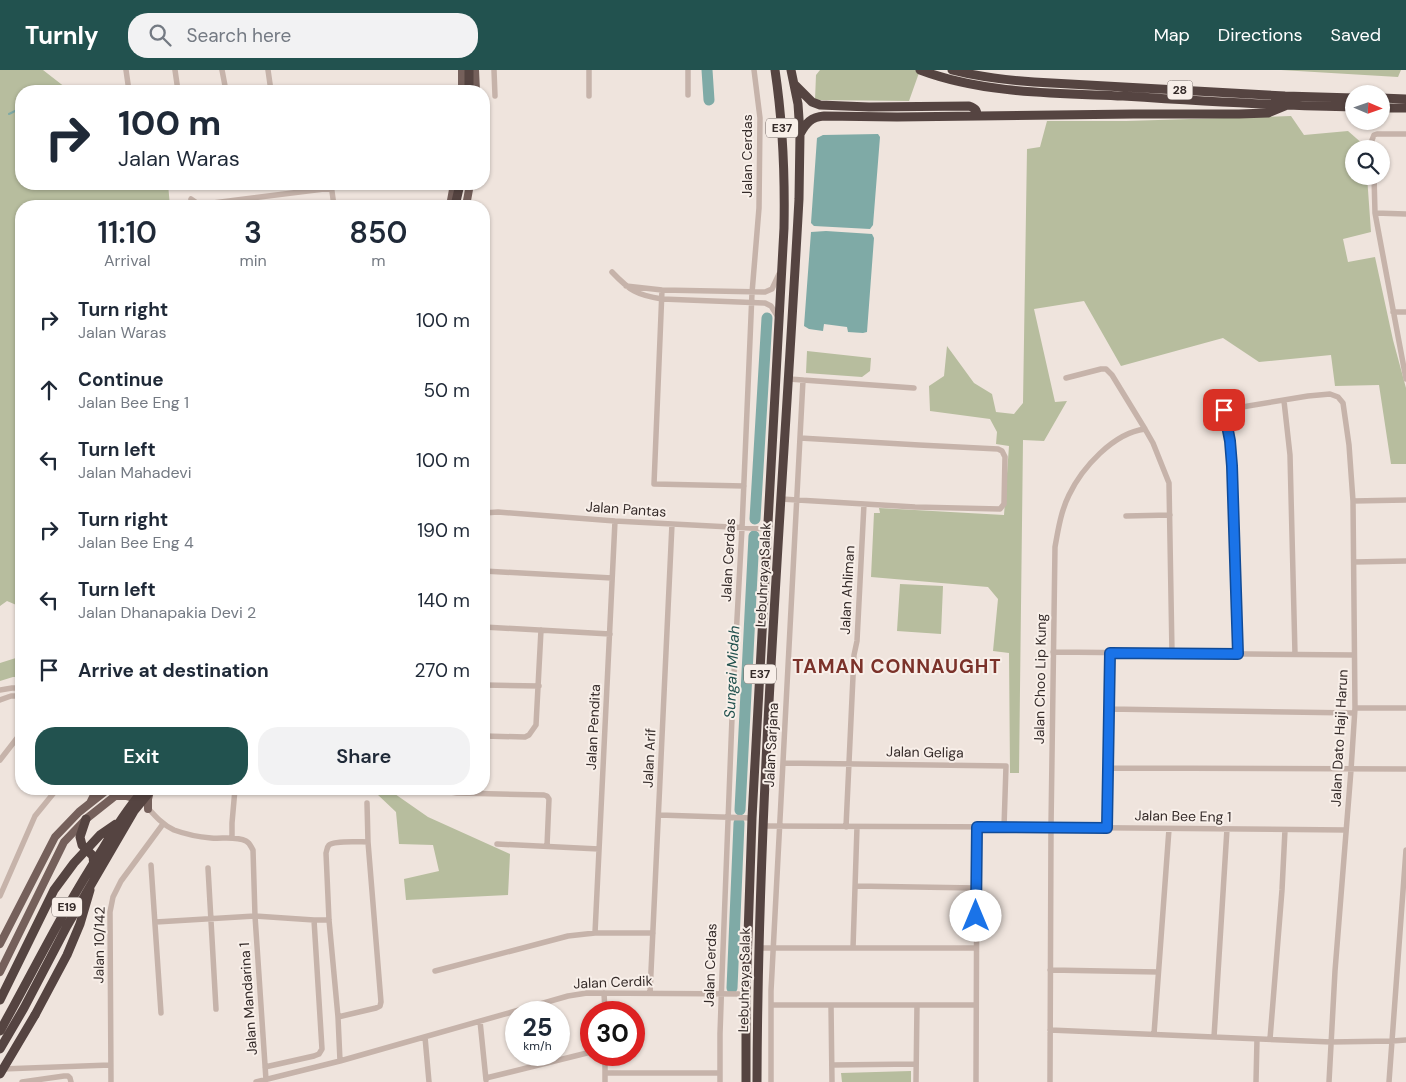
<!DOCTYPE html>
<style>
:root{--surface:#fff;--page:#f2f2f3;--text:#1f2937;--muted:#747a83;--accent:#22524f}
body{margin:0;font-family:"DM Sans",sans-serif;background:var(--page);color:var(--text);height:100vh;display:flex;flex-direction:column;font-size:19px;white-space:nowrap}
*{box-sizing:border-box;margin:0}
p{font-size:16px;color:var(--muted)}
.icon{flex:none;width:28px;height:28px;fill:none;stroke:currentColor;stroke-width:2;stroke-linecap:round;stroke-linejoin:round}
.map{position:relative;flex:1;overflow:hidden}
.details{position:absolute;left:15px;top:130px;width:475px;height:595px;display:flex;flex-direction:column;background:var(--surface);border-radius:20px;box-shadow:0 1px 4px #0004}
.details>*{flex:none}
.guide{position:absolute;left:15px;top:15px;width:475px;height:105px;border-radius:20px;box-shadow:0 1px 4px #0004;background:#fff;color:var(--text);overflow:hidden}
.needle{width:32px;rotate:92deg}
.buttons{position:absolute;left:1345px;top:15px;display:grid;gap:10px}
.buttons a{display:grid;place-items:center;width:45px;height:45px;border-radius:50%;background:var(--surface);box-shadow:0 1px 4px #0004;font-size:25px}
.speed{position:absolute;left:505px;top:931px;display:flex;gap:10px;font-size:25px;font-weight:700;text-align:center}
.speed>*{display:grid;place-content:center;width:65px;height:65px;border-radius:50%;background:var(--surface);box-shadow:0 1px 4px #0004;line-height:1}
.speed small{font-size:12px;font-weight:400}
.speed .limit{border:8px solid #d22;background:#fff;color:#111}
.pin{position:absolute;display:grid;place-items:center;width:42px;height:42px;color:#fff;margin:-21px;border-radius:10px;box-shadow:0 2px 8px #0006}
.me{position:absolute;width:55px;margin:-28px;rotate:0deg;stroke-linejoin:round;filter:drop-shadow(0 0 4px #0008)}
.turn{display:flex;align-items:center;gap:18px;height:105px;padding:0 20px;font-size:22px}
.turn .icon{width:65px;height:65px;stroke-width:2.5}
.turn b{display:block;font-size:35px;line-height:42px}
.eta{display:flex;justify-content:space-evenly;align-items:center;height:85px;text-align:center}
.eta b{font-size:30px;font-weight:600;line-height:35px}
.action{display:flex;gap:10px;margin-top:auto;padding:10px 20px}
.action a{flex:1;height:58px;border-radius:20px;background:var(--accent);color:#fff;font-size:20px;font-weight:600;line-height:58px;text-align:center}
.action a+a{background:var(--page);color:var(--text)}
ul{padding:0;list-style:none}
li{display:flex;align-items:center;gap:15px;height:70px;padding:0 20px}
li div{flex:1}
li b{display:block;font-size:19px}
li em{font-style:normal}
header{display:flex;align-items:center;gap:30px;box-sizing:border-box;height:70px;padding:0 25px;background:var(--accent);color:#fff}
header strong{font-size:24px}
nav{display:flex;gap:28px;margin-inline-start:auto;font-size:18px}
.search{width:350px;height:45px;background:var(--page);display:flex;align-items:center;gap:12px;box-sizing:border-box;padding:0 18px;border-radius:20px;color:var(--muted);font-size:19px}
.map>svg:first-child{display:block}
.green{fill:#b7bd9e}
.water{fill:#7faaa6}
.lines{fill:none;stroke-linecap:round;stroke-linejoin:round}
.stream{stroke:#7faaa6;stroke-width:2}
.river{stroke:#7faaa6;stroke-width:11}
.minor{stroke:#c6b3aa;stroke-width:5.5}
.major{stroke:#75605b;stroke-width:8}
.highway{stroke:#554441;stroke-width:9}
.highway-bridge{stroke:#554441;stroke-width:9}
.route-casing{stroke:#114b97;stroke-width:12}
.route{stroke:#1a73e8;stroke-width:9}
.labels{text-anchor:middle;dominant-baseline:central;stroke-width:4;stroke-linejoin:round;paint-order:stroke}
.shield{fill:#f8efe9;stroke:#706663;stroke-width:1}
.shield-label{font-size:12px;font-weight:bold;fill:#352b29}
.street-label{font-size:14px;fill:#352b29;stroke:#f8efe9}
.water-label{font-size:15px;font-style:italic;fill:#22524f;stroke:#f8efe9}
.district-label{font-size:19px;font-weight:bold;letter-spacing:1px;fill:#7b322a;stroke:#f8efe9}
</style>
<header>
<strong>Turnly</strong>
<div class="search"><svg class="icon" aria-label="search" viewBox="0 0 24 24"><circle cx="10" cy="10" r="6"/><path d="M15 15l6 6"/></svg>Search here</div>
<nav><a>Map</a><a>Directions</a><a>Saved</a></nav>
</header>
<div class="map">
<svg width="1406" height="1012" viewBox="0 0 1406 1012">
<rect width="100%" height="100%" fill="#efe4dd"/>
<!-- green -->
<path class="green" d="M0,0H43L70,21H21V114H168L170,136H21V537L7,531L0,536Z
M820,0H920L909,31L815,30L816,5Z
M1281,0H1401L1398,7Z
M1291,46L1304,65L1348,61L1364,75L1365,79H1354V106H1367L1371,162L1343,169L1348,192L1375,187L1393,270L1406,318V394H1391L1379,315L1335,316L1331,285L1259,292L1223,268L1121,296L1084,231L1034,239L1055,332L1067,331L1044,371L1023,370L1019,703H1010L1009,583L993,581L998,529L988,517L871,507L874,443H880L879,438L1004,445L1009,376L996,374L997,362L990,349L930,341L929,316L944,306L947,276L974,313L992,324L996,342L1014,344L1023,333L1027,79L1040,77L1047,51H1126Z
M807,281L871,288L870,301L862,307L806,303Z
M900,514L943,516L941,564L897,561Z
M21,586V607H13L0,611V593L19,587Z
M335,719H395V724L428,747L510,784L508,825L406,830L404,809L439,801L433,775L399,774L396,742L377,724L335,723Z
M911,1001V1012H842L841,1003Z"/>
<!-- water -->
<path class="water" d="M878,64L880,67L873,155L870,159L814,156L811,153L817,68L823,65Z
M826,161L872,164L874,168L867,262L863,263L848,262L847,257L824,254L823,261L809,259L804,256L811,162Z"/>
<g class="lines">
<!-- stream -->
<path class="stream" d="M9,44L21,38
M35,116L36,114"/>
<!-- river -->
<path class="river" d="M707,0L709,30
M755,449L767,248
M740,740L754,466
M732,918L739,753"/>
<!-- minor -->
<path class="minor" d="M126,0L129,21
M175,0L178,21
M222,0L226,21
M268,0L271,21
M494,0L495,26
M589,0V26
M688,25V0
M1373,79L1372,70L1374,65L1377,64H1406
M1374,106L1375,143L1406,309
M331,114L334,136
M191,129L201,136
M208,136L213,133L332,118
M1375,143L1406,144
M612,202C630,221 637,225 662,229L765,233L771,236L778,247
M626,216L662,220L765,222L772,219L779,204
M662,220L654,414L744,416
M1393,242H1406
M789,309L914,318
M1284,331L1290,385L1295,584
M1145,359L1153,373L1169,413L1172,583
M781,429L915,437L1000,439L1004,434L1005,387L1002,381L998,379L919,375L800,368
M1353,431L1406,430
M484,443L498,442L615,451L767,459
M1126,446L1170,445
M1354,492L1406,491
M484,501L612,508
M484,557L610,564
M1053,582L1354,585
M1238,584L1232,396L1230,371L1224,340L1308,326L1330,324L1338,327L1343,333L1349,375L1353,431L1355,638L1351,700L1335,901L1329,1012
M484,615L539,616
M0,620L12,618H21
M0,630L11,626H21
M1355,638H1406
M1109,639L1354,643
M484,666L525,667L529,665L536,655L541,560
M0,690L21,663
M783,693L1006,696L1004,757
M1108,698L1406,699
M135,719L140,728
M432,719L457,723L544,725L547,726L549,729L547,776
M147,737C155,746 163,755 174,760C185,764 199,767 211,768C222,769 236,766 246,771C250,773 251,777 253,780L255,846L266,1010
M659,745L752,748
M762,756L1020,757L1346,760
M846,757L854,585L857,571L864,434
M1107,758L1110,583
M232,768V753L235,719
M497,774L599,779
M151,795L161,943
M208,798L216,939
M855,816L976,818
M0,826L35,746L57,719
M156,852L255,846L314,850H329
M595,863L615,451
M758,878H976
M853,878L857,757
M1050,900L1158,902
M435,901L568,866L595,863H653
M604,923L605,942
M650,923L672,454
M771,935H976
M831,935L832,1012
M338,947L376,938L380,936L381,932L368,772L367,733
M480,951L486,1010
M1050,960L1331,972L1392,971L1406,970
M1154,964L1169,759
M425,967L429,1012
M1214,967L1227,759
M1270,969L1282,820L1285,760
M605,985V1012
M340,991L338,947L329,850L326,783C327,780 327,777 329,775C335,770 360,772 368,772
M832,995L916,994
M265,997L314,986L319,984L322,979L314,850
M2,999L110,995
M605,1003H719
M486,1008L591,982
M22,1012L64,1006H68L70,1008L71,1012
M111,1012L110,842L113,827L121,811L163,754
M256,1012L340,991L568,926L587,923L746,924
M720,1012V964L722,906L733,622L742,458L752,223L759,138L760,48L754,0
M771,1012V921L803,310
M916,1012L917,935
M976,1012L977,757
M1050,1012L1051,757L1055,477C1058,460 1061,441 1069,425C1082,398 1113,363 1145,359L1112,305L1106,299H1101L1066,308
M1256,1012L1257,969
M1389,1012L1406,780"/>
<!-- major -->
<path class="major" d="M462,0V21
M475,0L476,21
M450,136L454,114
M466,136L470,114
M116,726H126L141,730
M91,731L97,719
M148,739V729L150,721
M0,874L55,767L79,742L108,719
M0,902L64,772L86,749L115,726L128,719"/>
<!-- highway -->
<path class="highway" d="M920,0C984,24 1055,23 1123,26C1200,31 1277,36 1354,37
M952,0C979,7 1006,10 1034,12L1285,26L1354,28
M794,14L812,32L820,35L869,37L969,36C975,38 977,40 977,46
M469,21V0
M1381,28L1406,29
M1381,38H1406
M800,64C806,53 811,47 824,46L897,47L1133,44H1239L1268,43L1287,35
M455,136L460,114
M86,749L80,767L82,775L93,786L94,797
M35,945L67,885L80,854L90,820
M746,1012V924L752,748L784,158C785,105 783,53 775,0
M757,1012C758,717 783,423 799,129L800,64L798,34L791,0"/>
<!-- highway-bridge -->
<path class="highway-bridge" d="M0,930L54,820L74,793L100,765L116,754
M0,961C34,900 64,838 102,780C114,760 126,741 141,723
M0,979L24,938L67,856L134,741L152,719
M0,1004L35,945"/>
</g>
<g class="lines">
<!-- route casing -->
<g class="route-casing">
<path id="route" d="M976,846L977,757L1107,758L1110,583L1238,584L1232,396L1230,371L1224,340"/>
</g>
<!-- route -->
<use href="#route" class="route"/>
</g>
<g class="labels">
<!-- shield labels -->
<g class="shield">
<rect x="1167.5" y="10.5" width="25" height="19" rx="4"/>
<rect x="766" y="48.5" width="32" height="19" rx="4"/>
<rect x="744" y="594.5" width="32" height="19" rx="4"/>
<rect x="52" y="827.5" width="30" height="19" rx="4"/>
</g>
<g class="shield-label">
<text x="1180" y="20">28</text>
<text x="782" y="58">E37</text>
<text x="760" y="604">E37</text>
<text x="67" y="837">E19</text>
</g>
<!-- street labels -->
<g class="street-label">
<text transform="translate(747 86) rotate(-90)">Jalan Cerdas</text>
<text transform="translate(626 439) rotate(4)">Jalan Pantas</text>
<text transform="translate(728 490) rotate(-87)">Jalan Cerdas</text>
<text transform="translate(763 505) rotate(-87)">Lebuhraya Salak</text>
<text transform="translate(847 520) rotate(-87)">Jalan Ahliman</text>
<text transform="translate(1040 609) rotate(-89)">Jalan Choo Lip Kung</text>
<text transform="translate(593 657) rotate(-87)">Jalan Pendita</text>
<text transform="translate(1339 668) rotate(-87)">Jalan Dato Haji Harun</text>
<text transform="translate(771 675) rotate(-87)">Jalan Sarjana</text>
<text transform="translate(925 682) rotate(1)">Jalan Geliga</text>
<text transform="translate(649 688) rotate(-87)">Jalan Arif</text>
<text transform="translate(1183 746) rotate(1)">Jalan Bee Eng 1</text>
<text transform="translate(99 875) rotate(-89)">Jalan 10/142</text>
<text transform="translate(710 895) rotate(-88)">Jalan Cerdas</text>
<text transform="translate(744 910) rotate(-89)">Lebuhraya Salak</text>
<text transform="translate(613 912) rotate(-2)">Jalan Cerdik</text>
<text transform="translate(248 929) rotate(-94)">Jalan Mandarina 1</text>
</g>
<!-- water labels -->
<g class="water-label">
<text transform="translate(732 602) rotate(-87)">Sungai Midah</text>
</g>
<!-- district labels -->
<g class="district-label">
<text x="897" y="596">TAMAN CONNAUGHT</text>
</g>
</g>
</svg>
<div class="buttons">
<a><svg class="needle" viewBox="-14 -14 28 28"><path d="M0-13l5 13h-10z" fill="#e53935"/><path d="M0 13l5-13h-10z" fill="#747a83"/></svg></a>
<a><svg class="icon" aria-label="search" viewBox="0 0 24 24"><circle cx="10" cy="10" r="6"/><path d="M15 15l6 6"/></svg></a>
</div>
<div class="speed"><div>25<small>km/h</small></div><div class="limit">30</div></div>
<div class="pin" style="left:1224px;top:340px;background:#d93025"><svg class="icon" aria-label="arrive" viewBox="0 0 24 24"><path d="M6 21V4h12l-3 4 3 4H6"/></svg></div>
<svg class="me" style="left:976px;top:846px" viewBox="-20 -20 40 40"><circle r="19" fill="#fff"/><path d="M0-13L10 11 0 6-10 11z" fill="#1a73e8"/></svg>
<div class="guide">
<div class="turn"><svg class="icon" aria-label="right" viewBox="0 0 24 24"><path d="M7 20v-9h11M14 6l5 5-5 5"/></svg><div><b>100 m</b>Jalan Waras</div></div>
</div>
<section class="details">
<div class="eta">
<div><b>11:10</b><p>Arrival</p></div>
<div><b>3</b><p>min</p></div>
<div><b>850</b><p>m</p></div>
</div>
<ul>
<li><svg class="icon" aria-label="right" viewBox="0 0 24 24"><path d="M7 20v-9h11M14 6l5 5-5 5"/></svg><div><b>Turn right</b><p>Jalan Waras</p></div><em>100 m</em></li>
<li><svg class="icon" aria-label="ahead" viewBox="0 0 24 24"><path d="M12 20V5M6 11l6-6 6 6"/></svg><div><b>Continue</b><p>Jalan Bee Eng 1</p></div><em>50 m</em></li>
<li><svg class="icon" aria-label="left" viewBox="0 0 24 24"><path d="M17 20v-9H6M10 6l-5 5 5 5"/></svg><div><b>Turn left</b><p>Jalan Mahadevi</p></div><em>100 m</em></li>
<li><svg class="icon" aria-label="right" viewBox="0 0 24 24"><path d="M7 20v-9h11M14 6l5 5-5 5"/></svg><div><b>Turn right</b><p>Jalan Bee Eng 4</p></div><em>190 m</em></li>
<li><svg class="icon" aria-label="left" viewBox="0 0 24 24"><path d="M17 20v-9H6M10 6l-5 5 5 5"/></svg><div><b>Turn left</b><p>Jalan Dhanapakia Devi 2</p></div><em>140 m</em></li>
<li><svg class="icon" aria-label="arrive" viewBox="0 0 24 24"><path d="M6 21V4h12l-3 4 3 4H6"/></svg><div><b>Arrive at destination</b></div><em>270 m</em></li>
</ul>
<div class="action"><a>Exit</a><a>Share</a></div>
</section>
</div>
